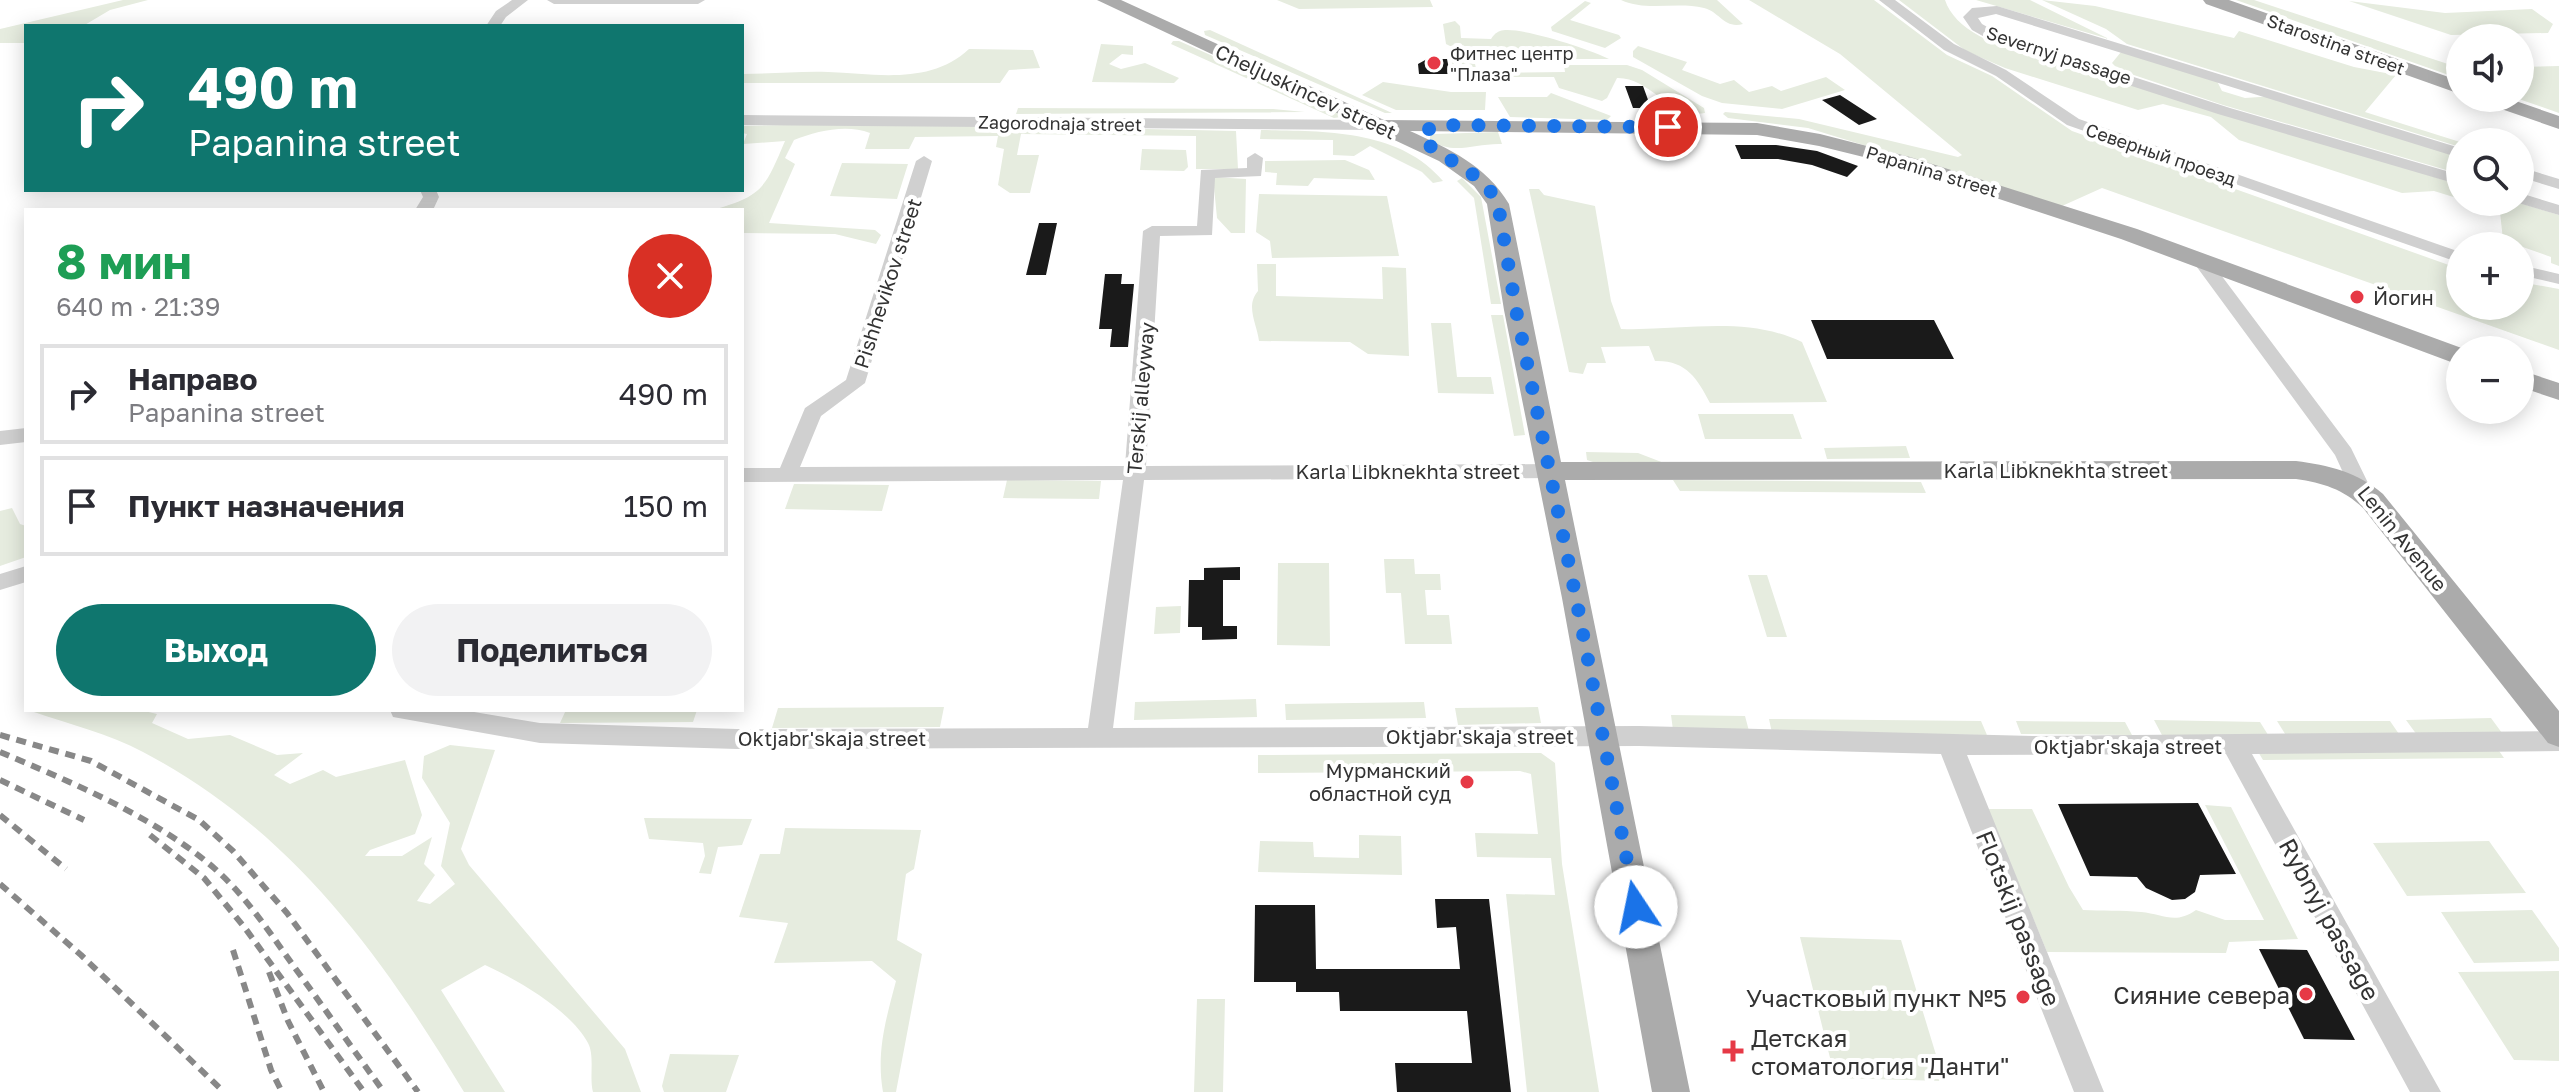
<!DOCTYPE html>
<html lang="ru">
<meta charset="utf-8">
<style>
:root{--surface:#fff;--page:#f2f2f3;--text:#2b2b33;--muted:#7c7c81;--line:#e1e1e2;--accent:#0f766e}
body{margin:0;font-family:"Golos Text",sans-serif;background:var(--page);color:var(--text);height:100vh;display:flex;flex-direction:column;font-size:30px;white-space:nowrap}
*{box-sizing:border-box;margin:0}
p{font-size:26px;color:var(--muted)}
.icon{flex:none;width:44px;height:44px;fill:none;stroke:currentColor;stroke-width:2;stroke-linecap:round;stroke-linejoin:round}
.map{position:relative;flex:1;overflow:hidden}
.panel{position:absolute;left:24px;top:208px;width:720px;height:504px;display:flex;flex-direction:column;background:var(--surface);border-radius:0px;box-shadow:0 4px 20px #0003}
.panel>*{flex:none}
.hud{position:absolute;left:24px;top:24px;width:720px;height:168px;border-radius:0px;box-shadow:0 4px 20px #0003;background:#0f766e;color:#fff;overflow:hidden}
.tools{position:absolute;left:2446px;top:24px;display:grid;gap:16px}
.tools a{display:grid;place-items:center;width:88px;height:88px;border-radius:50%;background:var(--surface);box-shadow:0 4px 20px #0003;font-size:40px}
.pin{position:absolute;display:grid;place-items:center;width:68px;height:68px;color:#fff;margin:-34px;border:4px solid #fff;border-radius:50%;box-shadow:0 2px 8px #0007}
.me{position:absolute;width:88px;margin:-44px;rotate:349deg;stroke-linejoin:round;filter:drop-shadow(0 0 6px #0008)}
.turn{display:flex;align-items:center;gap:28px;height:168px;padding:0 32px;font-size:36px}
.turn .icon{width:104px;height:104px;stroke-width:2.5}
.turn b{display:block;font-size:56px;line-height:68px}
.round{display:grid;place-items:center;flex:none;width:84px;height:84px;border-radius:42px;background:var(--page)}
.head{display:flex;align-items:center;justify-content:space-between;height:136px;padding:0 32px}
h1{font-size:48px;font-weight:700;line-height:60px;color:#1e9e55}
.action{display:flex;gap:16px;margin-top:auto;padding:16px 32px}
.action a{flex:1;height:92px;border-radius:48px;background:var(--accent);color:#fff;font-size:32px;font-weight:700;line-height:92px;text-align:center}
.action a+a{background:var(--page);color:var(--text)}
ul{padding:0;list-style:none}
li{display:flex;align-items:center;gap:24px;height:100px;margin:0 16px 12px;padding:0 16px;border:4px solid var(--line);border-radius:0px}
li div{flex:1}
li b{display:block;font-size:30px}
li em{font-style:normal}
.map>svg:first-child{display:block}
.green{fill:#e6ecdf}
.building{fill:#1a1a1a}
.lines{fill:none;stroke-linecap:round;stroke-linejoin:round}
.minor{fill:#d0d0d0;fill-rule:evenodd}
.major{fill:#ababab;fill-rule:evenodd}
.rail{stroke:#888;stroke-width:6;stroke-dasharray:10 7;stroke-linecap:butt}
.route{stroke:#1a73e8;stroke-width:14;stroke-dasharray:0 25.2}
.poi-dot{fill:#e63946;stroke:#fff;stroke-width:3}
.labels{text-anchor:middle;dominant-baseline:central;stroke-width:8;stroke-linejoin:round;paint-order:stroke}
.far-street-label{font-size:18px;fill:#333;stroke:#fff}
.far-poi-label{font-size:18px;fill:#333;stroke:#fff;text-anchor:start}
.street-label{font-size:20px;fill:#333;stroke:#fff}
.poi-label{font-size:20px;fill:#333;stroke:#fff;text-anchor:start}
.near-street-label{font-size:24px;fill:#333;stroke:#fff}
.near-poi-label{font-size:24px;fill:#333;stroke:#fff;text-anchor:end}
</style>
<div class="map">
<svg width="2559" height="1092" viewBox="0 0 2559 1092">
<rect width="100%" height="100%" fill="#fff"/>
<!-- green -->
<path class="green" d="M123,0H148L110,10L83,26H26V43H0V29Z
M1277,0H1430L1433,7L1299,9Z
M1621,0H1717L1743,24C1724,29 1720,12 1704,8C1676,1 1647,12 1621,0Z
M1749,0H1874L1947,55L1992,76L2072,131L2460,269V306H2520V282L2559,289V350L2102,188L2062,206L1808,128L1728,118L1723,114L1725,112L1799,119L1958,157L1962,155L1840,54Z
M1899,0H1945C1960,46 2049,60 2091,73L2108,74L2460,185V199L2434,191L2402,193L2239,140L2211,117L2163,104L2138,110L2005,68L1966,51Z
M1976,0H2030L2109,39Z
M2042,0L2095,6L2234,38L2239,31L2354,67L2396,75L2365,112L2460,142V147L2127,44L2106,29Z
M2236,0H2254L2460,68V79Z
M1585,1L1591,3L1570,20L1619,35L1621,38L1605,48L1552,31L1551,27Z
M2349,1L2445,13L2532,9L2553,24L2548,33L2451,35Z
M1455,21L1460,26L1461,38L1491,39C1493,36 1495,33 1500,31C1518,25 1592,50 1609,59H1563L1560,50L1450,46L1446,44L1443,24Z
M1210,30L1392,113H1385L1205,35L1204,31Z
M1173,41H1179L1341,113V117L1334,118L1171,44Z
M1101,44L1133,46V55L1122,54L1109,64L1121,69L1145,63L1179,78L1174,83L1092,82Z
M1638,46L1687,62L1682,70L1720,84L1734,80L1749,92L1772,86L1781,91L1826,77L1845,90L1782,109L1722,103L1702,96L1633,57V51Z
M969,49L1033,50L1040,68L1009,70L1000,83H742V74C771,74 800,71 828,72C876,74 931,85 969,49Z
M1472,50L1477,73L1565,72L1564,65H1627L1642,70L1704,108L1705,113C1670,119 1650,77 1617,78L1607,98L1602,101L1559,88L1554,77H1487L1478,79V84L1459,83L1448,51Z
M2121,52L2215,77L2222,91L2245,98L2274,96L2460,154V174L2223,105L2119,70L2112,63Z
M2559,66V113L2516,98H2520V67Z
M1383,82L1451,92H1486L1485,110H1396L1362,95Z
M1551,93L1606,114L1611,116L1607,120L1510,117L1498,97H1547Z
M1018,108L1273,109L1305,112L1016,114Z
M886,123L1236,131L1238,169H1196V136L1021,134L1017,155H1039L1030,193H1010L998,185L1004,149L996,147L998,136L915,137L909,149H865L870,133C846,124 817,131 794,140L785,158L795,164L769,223L875,230L881,235L876,244L835,234L742,233V210H712C763,196 765,188 785,141L743,144L747,134L742,133V126Z
M1261,130C1323,131 1400,129 1443,181L1433,183L1422,172L1370,146L1354,156L1333,155V140L1260,139Z
M1498,132L1502,144C1474,143 1454,156 1430,140V135L1436,134Z
M1142,149L1186,150L1188,167L1184,171L1140,170Z
M1345,160L1369,170L1375,180L1314,178L1308,186L1276,185L1277,173L1265,172V161Z
M842,163L908,164L897,199L830,196Z
M1213,177L1246,179L1245,233H1231L1217,218Z
M1462,178L1481,197L1501,304H1491L1474,198L1457,181Z
M1529,189H1539L1544,195L1595,206L1611,301L1621,329C1682,331 1745,315 1802,342L1827,402L1710,403C1697,378 1686,360 1655,361L1649,346L1601,347L1606,363H1587L1583,374L1569,372Z
M1259,194L1387,196L1399,256L1272,258L1270,241L1256,232Z
M2468,202H2516L2559,215V266L2551,263V257L2503,240L2500,212Z
M1257,264H1276V296L1383,299L1382,267L1406,268L1409,356L1368,354L1350,342L1259,341C1257,324 1245,306 1258,291Z
M1491,315H1503L1525,435L1514,436Z
M1431,323H1451L1457,377H1491L1494,394L1438,393Z
M1698,414H1793L1802,439H1705Z
M1906,446L1910,458L1827,459L1824,448Z
M1586,452L1638,453L1664,463L1599,464L1587,460Z
M1007,480L1101,481L1099,499L1003,498Z
M1673,480L1921,482L1926,493L1680,491Z
M794,484L889,485L882,511L785,509Z
M12,508L20,524L26,526V557L0,566V511Z
M1384,559H1414L1415,574H1440L1441,590H1425L1427,615H1449L1452,644H1405L1401,593H1386Z
M1278,563H1329L1330,646L1277,645Z
M1748,575H1767L1787,637H1767Z
M1181,606L1180,633L1154,634L1156,607Z
M1256,699L1257,717L1134,720L1135,702Z
M1424,702L1426,718L1286,720L1285,704Z
M944,707L940,727L772,728L778,708Z
M1538,707L1541,723L1458,725L1455,708Z
M36,710H140L157,714L152,723L188,739L230,735L277,755L303,753L274,775L290,784L323,770L336,777L405,760L422,815L415,834L370,850L365,856H402L432,837L424,864L435,875L417,901L430,904L455,884L441,866L450,823L422,778L424,756L450,745L495,750L461,849L469,865L625,1049L641,1092H593C589,1078 595,1056 588,1043C570,1010 518,980 485,965L441,990L505,1092H464C380,953 290,829 143,752C109,734 69,724 34,712Z
M566,710H697L693,722L560,723Z
M1671,715L1745,716L1749,731L1673,730Z
M2491,718L2502,733L2417,735L2406,720Z
M1769,719L1981,721L1987,735L1772,733Z
M2154,720L2260,722L2270,738L2163,737Z
M2016,721L2125,722L2132,735L2021,734Z
M2277,721H2390L2401,737H2287Z
M2497,748L2504,758L2263,760L2257,750Z
M1541,753L1555,763L1562,864L1599,1092H1527L1506,894L1555,895L1551,858L1477,857L1475,833L1538,834L1531,774L1520,771L1258,773V755Z
M2205,805L2231,807L2298,939L2229,942L2226,953L2047,952L1988,809H2032L2069,887L2083,910C2102,911 2122,910 2141,912C2163,914 2175,925 2196,910L2225,920H2264Z
M644,818L752,819L742,845L718,847L711,874L699,873L705,856L703,843L649,839Z
M785,828L921,830L914,869L906,874L897,940L922,954L896,1092H883C876,1052 886,1019 896,981L872,961L774,963L788,923L739,917L760,854H780Z
M1359,835L1401,836L1402,875L1258,872L1260,841L1313,842L1314,857L1359,858Z
M2489,841L2526,893L2407,896L2373,843Z
M2532,910L2559,948V961L2474,963L2441,912Z
M1800,937L1901,940L1944,1081L1835,1078Z
M2559,971V1061L2514,1060L2458,972Z
M1197,999H1225L1223,1092H1194Z
M670,1054L739,1055L726,1092H664L662,1086Z"/>
<!-- building -->
<path class="building" d="M1427,59H1447L1450,74H1419L1418,64Z
M1625,86H1643L1651,108H1633Z
M1840,95L1877,119L1859,125L1822,100Z
M1735,145H1776L1817,151L1858,166L1847,177L1812,165L1778,159H1741Z
M1039,223H1057L1046,275H1026Z
M1105,274H1122L1121,284H1134L1128,347H1110L1112,329H1099Z
M1811,320H1934L1954,359H1827Z
M1240,567V580H1223V626H1237V639L1202,640V627H1188L1189,580H1204V568Z
M2198,803L2236,874L2200,875L2195,892L2185,899L2172,900L2146,888L2137,877L2090,876L2058,804Z
M1435,899H1489L1511,1092H1397L1395,1063H1472L1467,1011H1340L1339,992H1296V982H1254L1255,905H1315L1316,969H1460L1456,927L1437,928Z
M2259,949L2307,950L2355,1040L2304,1039Z"/>
<g class="lines">
<!-- minor -->
<path class="minor" d="M512,0H528L506,17L500,26H486L496,11Z
M547,0H705L698,4H554Z
M1879,0H1895L1954,44L2006,70L2079,119L2460,252V263L2067,125L1996,76L1944,50Z
M1997,6L2460,148V158L1996,14L1978,18L1982,24L2000,34L2230,108L2460,175V185L2218,114L1990,40L1972,30L1963,17L1972,8Z
M742,115L1378,120L1386,125L1378,130L742,125Z
M1255,153L1263,158L1261,176L1215,178L1212,235L1160,236L1146,466L1551,464L1558,466L1561,471L1558,476L1551,478L1144,480L1113,728L1639,726L2033,736L2559,731V751L2252,754L2441,1092H2410L2226,754L1967,755L2104,1092H2074L1941,754L1639,746L737,749L540,743L393,717L390,710H462L540,723L737,729L1088,728L1123,480L742,482V468H780L805,408L846,380L916,161L924,156L932,161L865,383L821,416L800,467L1125,466L1143,231L1152,226H1197L1201,170L1247,168V158Z
M2520,167L2559,179V189L2520,177Z
M420,190H436L439,197L433,210H415L423,197Z
M2520,193L2559,205V215L2515,202H2520Z
M2200,254L2206,255L2351,448L2370,487L2366,492H2352L2335,455L2191,259Z
M2520,265L2559,274V284L2520,275Z
M26,428V442L0,445V431Z
M26,566V582L0,590V574Z"/>
<!-- major -->
<path class="major" d="M1097,0H1121L1384,120L1757,123L1820,134L1910,157L2137,229L2467,350H2460V364L2451,362L2121,239L1896,165L1819,146L1757,135L1410,131C1449,149 1486,165 1509,204L1561,462L2296,461C2328,465 2358,472 2383,494L2559,711V747L2548,743L2363,508C2343,489 2323,483 2296,479L1565,480L1690,1092H1652L1562,598L1504,310L1487,204L1474,186L1439,161Z
M2203,0H2229L2460,81V94L2206,4Z
M2478,98H2507L2559,116V129L2481,102Z
M2520,370L2559,383V400L2520,387Z"/>
<!-- rail -->
<path class="rail" d="M0,735L91,761L199,820L233,851L287,913L418,1092
M0,752C71,782 155,817 214,868C246,896 270,933 295,968C325,1009 354,1051 384,1092
M0,780L84,820
M0,815L66,869
M150,835L204,878L245,928L364,1092
M0,884L81,955L224,1092
M233,950L271,1070L282,1092
M269,972L288,1021L324,1092"/>
</g>
<g class="lines">
<!-- route -->
<path class="route" d="M1636,907L1576,598L1516,310L1498,204C1483,171 1447,163 1422,139L1423,132L1437,125L1668,127"/>
</g>
<!-- markers -->
<g class="poi-dot">
<circle cx="1434" cy="63" r="8"/>
<circle cx="2357" cy="297" r="8"/>
<circle cx="1467" cy="782" r="8"/>
<circle cx="2306" cy="994" r="8"/>
<circle cx="2023" cy="997" r="8"/>
<path d="M1729 1039h8v8h8v8h-8v8h-8v-8h-8v-8h8z"/>
</g>
<g class="labels">
<!-- far-street labels -->
<g class="far-street-label">
<text transform="translate(2336 44) rotate(20)">Starostina street</text>
<text transform="translate(2059 55) rotate(18)">Severnyj passage</text>
<text transform="translate(1060 123) rotate(1)">Zagorodnaja street</text>
<text transform="translate(2161 154) rotate(19)">Северный проезд</text>
<text transform="translate(1932 171) rotate(17)">Papanina street</text>
</g>
<!-- far-poi labels -->
<g class="far-poi-label">
<text x="1450" y="53">Фитнес центр<tspan x="1450" dy="21">"Плаза"</tspan></text>
</g>
<!-- street labels -->
<g class="street-label">
<text transform="translate(1306 91) rotate(25)">Cheljuskincev street</text>
<text transform="translate(887 283) rotate(-72)">Pishhevikov street</text>
<text transform="translate(1140 398) rotate(-85)">Terskij alleyway</text>
<text x="2056" y="470">Karla Libknekhta street</text>
<text x="1408" y="471">Karla Libknekhta street</text>
<text transform="translate(2403 538) rotate(51)">Lenin Avenue</text>
<text x="1480" y="736">Oktjabr'skaja street</text>
<text x="832" y="738">Oktjabr'skaja street</text>
<text x="2128" y="746">Oktjabr'skaja street</text>
</g>
<!-- poi labels -->
<g class="poi-label">
<text x="2373" y="297">Йогин</text>
<text x="1451" y="770" text-anchor="end">Мурманский<tspan x="1451" dy="23">областной суд</tspan></text>
</g>
<!-- near-street labels -->
<g class="near-street-label">
<text transform="translate(2019 918) rotate(68)">Flotskij passage</text>
<text transform="translate(2330 919) rotate(61)">Rybnyj passage</text>
</g>
<!-- near-poi labels -->
<g class="near-poi-label">
<text x="2290" y="994">Сияние севера</text>
<text x="2007" y="997">Участковый пункт №5</text>
<text x="1751" y="1037" text-anchor="start">Детская<tspan x="1751" dy="28">стоматология "Данти"</tspan></text>
</g>
</g>
</svg>
<div class="tools">
<a><svg class="icon" aria-label="sound" viewBox="0 0 24 24"><path d="M4 9h4l5-4v14l-5-4H4zM17 9q2 3 0 6"/></svg></a>
<a><svg class="icon" aria-label="search" viewBox="0 0 24 24"><circle cx="10" cy="10" r="6"/><path d="M15 15l6 6"/></svg></a>
<a>+</a>
<a>−</a>
</div>
<div class="pin" style="left:1668px;top:127px;background:#d93025"><svg class="icon" aria-label="arrive" viewBox="0 0 24 24"><path d="M6 21V4h12l-3 4 3 4H6"/></svg></div>
<svg class="me" style="left:1636px;top:907px" viewBox="-20 -20 40 40"><circle r="19" fill="#fff"/><path d="M0-13L10 11 0 6-10 11z" fill="#1a73e8"/></svg>
<div class="hud">
<div class="turn"><svg class="icon" aria-label="right" viewBox="0 0 24 24"><path d="M7 20v-9h11M14 6l5 5-5 5"/></svg><div><b>490 m</b>Papanina street</div></div>
</div>
<section class="panel">
<div class="head"><div><h1>8 мин</h1><p>640 m · 21:39</p></div><a class="round" style="background:#d93025;color:#fff"><svg class="icon" aria-label="close" viewBox="0 0 24 24"><path d="M6 6l12 12M18 6L6 18"/></svg></a></div>
<ul>
<li><svg class="icon" aria-label="right" viewBox="0 0 24 24"><path d="M7 20v-9h11M14 6l5 5-5 5"/></svg><div><b>Направо</b><p>Papanina street</p></div><em>490 m</em></li>
<li><svg class="icon" aria-label="arrive" viewBox="0 0 24 24"><path d="M6 21V4h12l-3 4 3 4H6"/></svg><div><b>Пункт назначения</b></div><em>150 m</em></li>
</ul>
<div class="action"><a>Выход</a><a>Поделиться</a></div>
</section>
</div>
